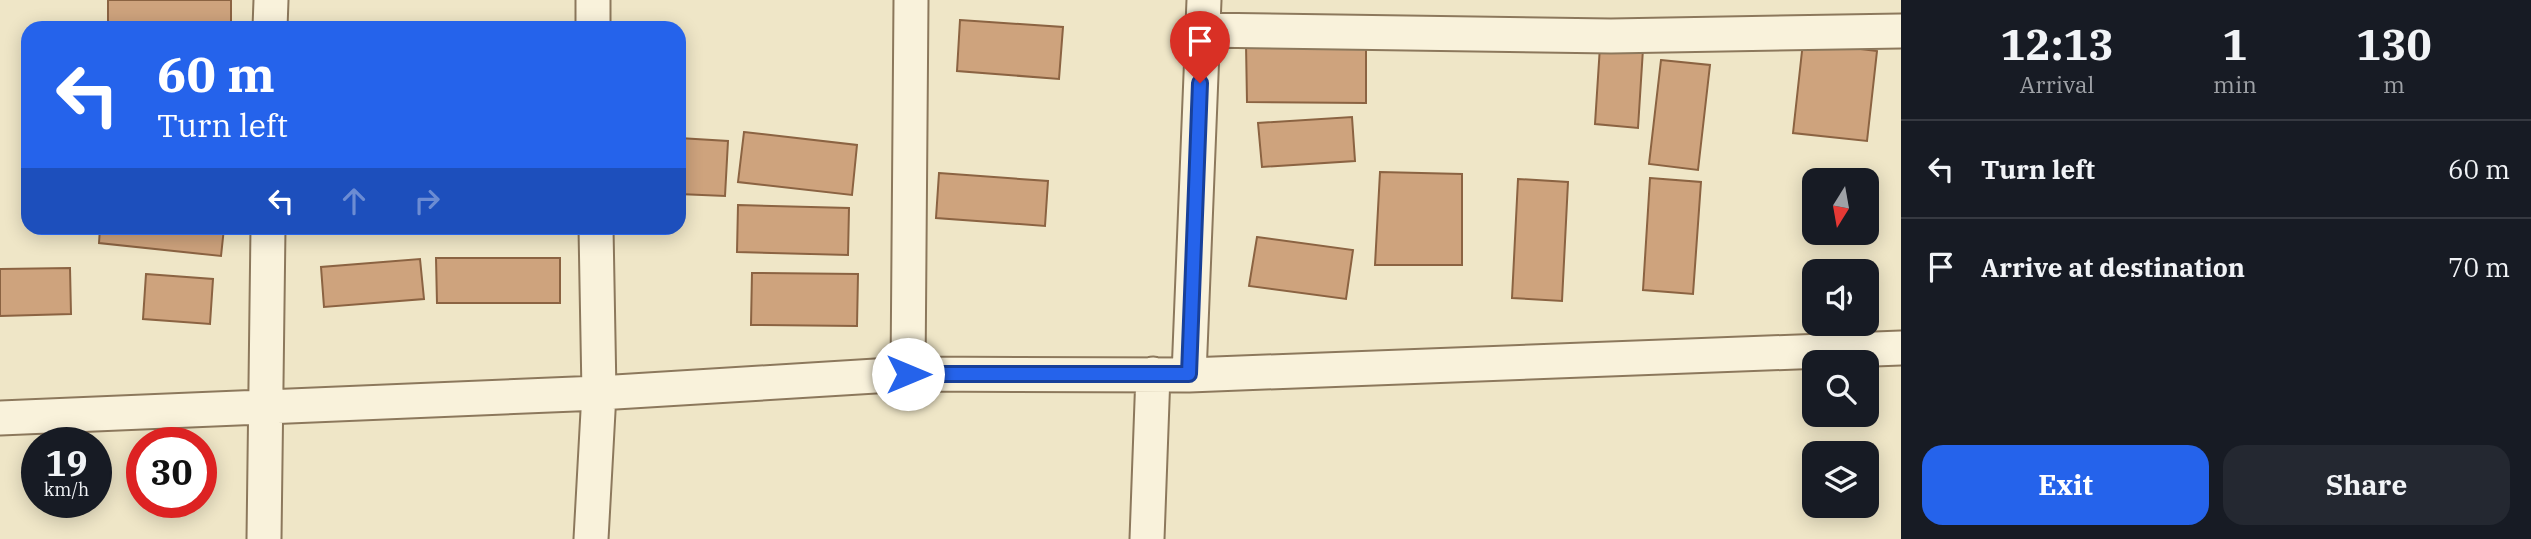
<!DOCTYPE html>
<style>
:root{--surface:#171b24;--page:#242831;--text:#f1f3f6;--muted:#9ea1a6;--line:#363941;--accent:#2563eb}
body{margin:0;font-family:"IBM Plex Serif",serif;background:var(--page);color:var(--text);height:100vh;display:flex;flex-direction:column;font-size:26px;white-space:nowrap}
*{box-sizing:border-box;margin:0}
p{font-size:23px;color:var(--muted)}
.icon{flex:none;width:38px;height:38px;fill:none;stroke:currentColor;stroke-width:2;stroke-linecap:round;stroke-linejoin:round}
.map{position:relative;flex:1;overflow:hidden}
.panel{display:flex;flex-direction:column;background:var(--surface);width:630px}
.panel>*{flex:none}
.banner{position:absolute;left:21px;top:21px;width:665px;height:214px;border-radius:21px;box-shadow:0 4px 18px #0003;background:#2563eb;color:#fff;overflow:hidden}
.needle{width:46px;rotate:191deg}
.tools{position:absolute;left:1802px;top:168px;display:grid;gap:14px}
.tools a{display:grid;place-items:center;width:77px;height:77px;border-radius:14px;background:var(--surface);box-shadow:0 4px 18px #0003;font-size:35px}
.speed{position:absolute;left:21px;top:427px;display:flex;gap:14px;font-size:35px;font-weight:700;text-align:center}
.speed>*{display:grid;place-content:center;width:91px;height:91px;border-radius:50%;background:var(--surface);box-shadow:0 4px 18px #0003;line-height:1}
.speed small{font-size:18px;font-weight:400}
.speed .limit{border:10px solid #d22;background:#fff;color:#111}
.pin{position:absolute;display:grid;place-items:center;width:60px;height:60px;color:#fff;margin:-72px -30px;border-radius:50% 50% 50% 0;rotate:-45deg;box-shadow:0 0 7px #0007}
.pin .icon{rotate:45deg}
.me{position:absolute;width:77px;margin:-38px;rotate:90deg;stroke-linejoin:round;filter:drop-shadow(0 0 5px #0008)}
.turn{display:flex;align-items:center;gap:24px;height:147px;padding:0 21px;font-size:32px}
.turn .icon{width:91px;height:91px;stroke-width:2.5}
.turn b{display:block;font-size:49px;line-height:60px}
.lanes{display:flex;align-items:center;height:66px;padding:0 21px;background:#0003;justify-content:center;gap:35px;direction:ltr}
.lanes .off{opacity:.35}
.eta{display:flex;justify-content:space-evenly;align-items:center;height:119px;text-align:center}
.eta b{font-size:42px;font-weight:700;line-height:49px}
.button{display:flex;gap:14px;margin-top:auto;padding:14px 21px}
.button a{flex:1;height:80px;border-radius:21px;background:var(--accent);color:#fff;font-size:28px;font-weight:700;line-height:80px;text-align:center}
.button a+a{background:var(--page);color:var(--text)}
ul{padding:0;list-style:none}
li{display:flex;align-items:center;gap:21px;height:98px;padding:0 21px;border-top:2px solid var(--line)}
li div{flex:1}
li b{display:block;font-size:26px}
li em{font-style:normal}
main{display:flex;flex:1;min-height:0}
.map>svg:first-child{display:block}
.building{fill:#cea37d;stroke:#8b6342;stroke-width:2}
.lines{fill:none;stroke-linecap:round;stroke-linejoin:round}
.street-casing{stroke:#8c785c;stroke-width:37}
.street{stroke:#f9f2db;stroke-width:33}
.route-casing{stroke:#184099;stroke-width:18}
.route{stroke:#2563eb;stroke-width:12}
</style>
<main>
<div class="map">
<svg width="1901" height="539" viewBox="0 0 1901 539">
<rect width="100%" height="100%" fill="#efe6c7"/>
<!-- building -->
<path class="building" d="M108,0H231V28H108Z
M960,20L1063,27L1059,79L957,71Z
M1803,42L1877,51L1867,141L1793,133Z
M1246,44H1366V103L1247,102Z
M1600,46L1643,49L1638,128L1595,124Z
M1661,60L1710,65L1698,170L1649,164Z
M1352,117L1355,161L1262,167L1258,123Z
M744,132L857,145L852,195L738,182Z
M679,138L728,141L725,196L679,194Z
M1380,172L1462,174V265H1375Z
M939,173L1048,181L1045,226L936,218Z
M1650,178L1701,182L1693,294L1643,290Z
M1518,179L1568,182L1562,301L1512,298Z
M738,205L849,208L848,255L737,252Z
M100,228H224L221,256L99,243Z
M1257,237L1353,250L1346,299L1249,286Z
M436,258H560V303H437Z
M420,259L424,299L324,307L321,267Z
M70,268L71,314L0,316V269Z
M752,273L858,274L857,326L751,325Z
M146,274L213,279L210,324L143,319Z"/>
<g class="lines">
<!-- street casing -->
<g class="street-casing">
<path id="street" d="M593,0V28
M270,28L271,0
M1202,30L1611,36L1901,31
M908,374L911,0
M1189,375L1204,0
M0,418L599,393L908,374L1189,375L1901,348
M264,539L268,228
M591,539L599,393L596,228
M1147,539L1153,374"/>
</g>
<!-- street -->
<use href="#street" class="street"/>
</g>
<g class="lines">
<!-- route casing -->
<g class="route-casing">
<path id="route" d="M908,374H1189L1200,83"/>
</g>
<!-- route -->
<use href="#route" class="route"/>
</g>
</svg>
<div class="tools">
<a><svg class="needle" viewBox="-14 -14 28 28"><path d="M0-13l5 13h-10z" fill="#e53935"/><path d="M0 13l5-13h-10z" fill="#9ea1a6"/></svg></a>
<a><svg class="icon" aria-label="sound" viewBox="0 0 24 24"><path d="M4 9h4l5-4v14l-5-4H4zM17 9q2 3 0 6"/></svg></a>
<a><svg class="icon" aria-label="search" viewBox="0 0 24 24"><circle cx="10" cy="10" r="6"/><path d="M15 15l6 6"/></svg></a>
<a><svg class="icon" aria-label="layers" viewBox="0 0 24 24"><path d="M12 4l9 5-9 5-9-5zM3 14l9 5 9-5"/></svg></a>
</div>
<div class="speed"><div>19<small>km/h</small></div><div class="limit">30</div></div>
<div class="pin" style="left:1200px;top:83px;background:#d93025"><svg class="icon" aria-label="arrive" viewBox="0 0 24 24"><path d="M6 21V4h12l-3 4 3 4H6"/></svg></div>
<svg class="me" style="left:908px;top:374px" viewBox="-20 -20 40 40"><circle r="19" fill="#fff"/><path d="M0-13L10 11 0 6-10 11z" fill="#2563eb"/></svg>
<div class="banner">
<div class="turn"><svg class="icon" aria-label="left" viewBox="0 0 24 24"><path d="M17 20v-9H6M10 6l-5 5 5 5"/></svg><div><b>60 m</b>Turn left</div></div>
<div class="lanes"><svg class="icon" aria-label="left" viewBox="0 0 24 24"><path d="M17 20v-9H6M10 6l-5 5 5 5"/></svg><svg class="icon off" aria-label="ahead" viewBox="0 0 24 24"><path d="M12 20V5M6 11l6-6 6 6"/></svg><svg class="icon off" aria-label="right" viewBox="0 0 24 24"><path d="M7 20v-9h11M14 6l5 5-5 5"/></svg></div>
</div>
</div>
<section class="panel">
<div class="eta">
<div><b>12:13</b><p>Arrival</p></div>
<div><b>1</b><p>min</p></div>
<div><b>130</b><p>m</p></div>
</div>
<ul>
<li><svg class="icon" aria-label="left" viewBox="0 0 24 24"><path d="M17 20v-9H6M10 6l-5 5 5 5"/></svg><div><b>Turn left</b></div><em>60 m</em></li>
<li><svg class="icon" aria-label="arrive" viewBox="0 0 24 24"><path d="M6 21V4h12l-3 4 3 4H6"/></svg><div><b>Arrive at destination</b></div><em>70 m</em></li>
</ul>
<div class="button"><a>Exit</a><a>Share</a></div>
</section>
</main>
